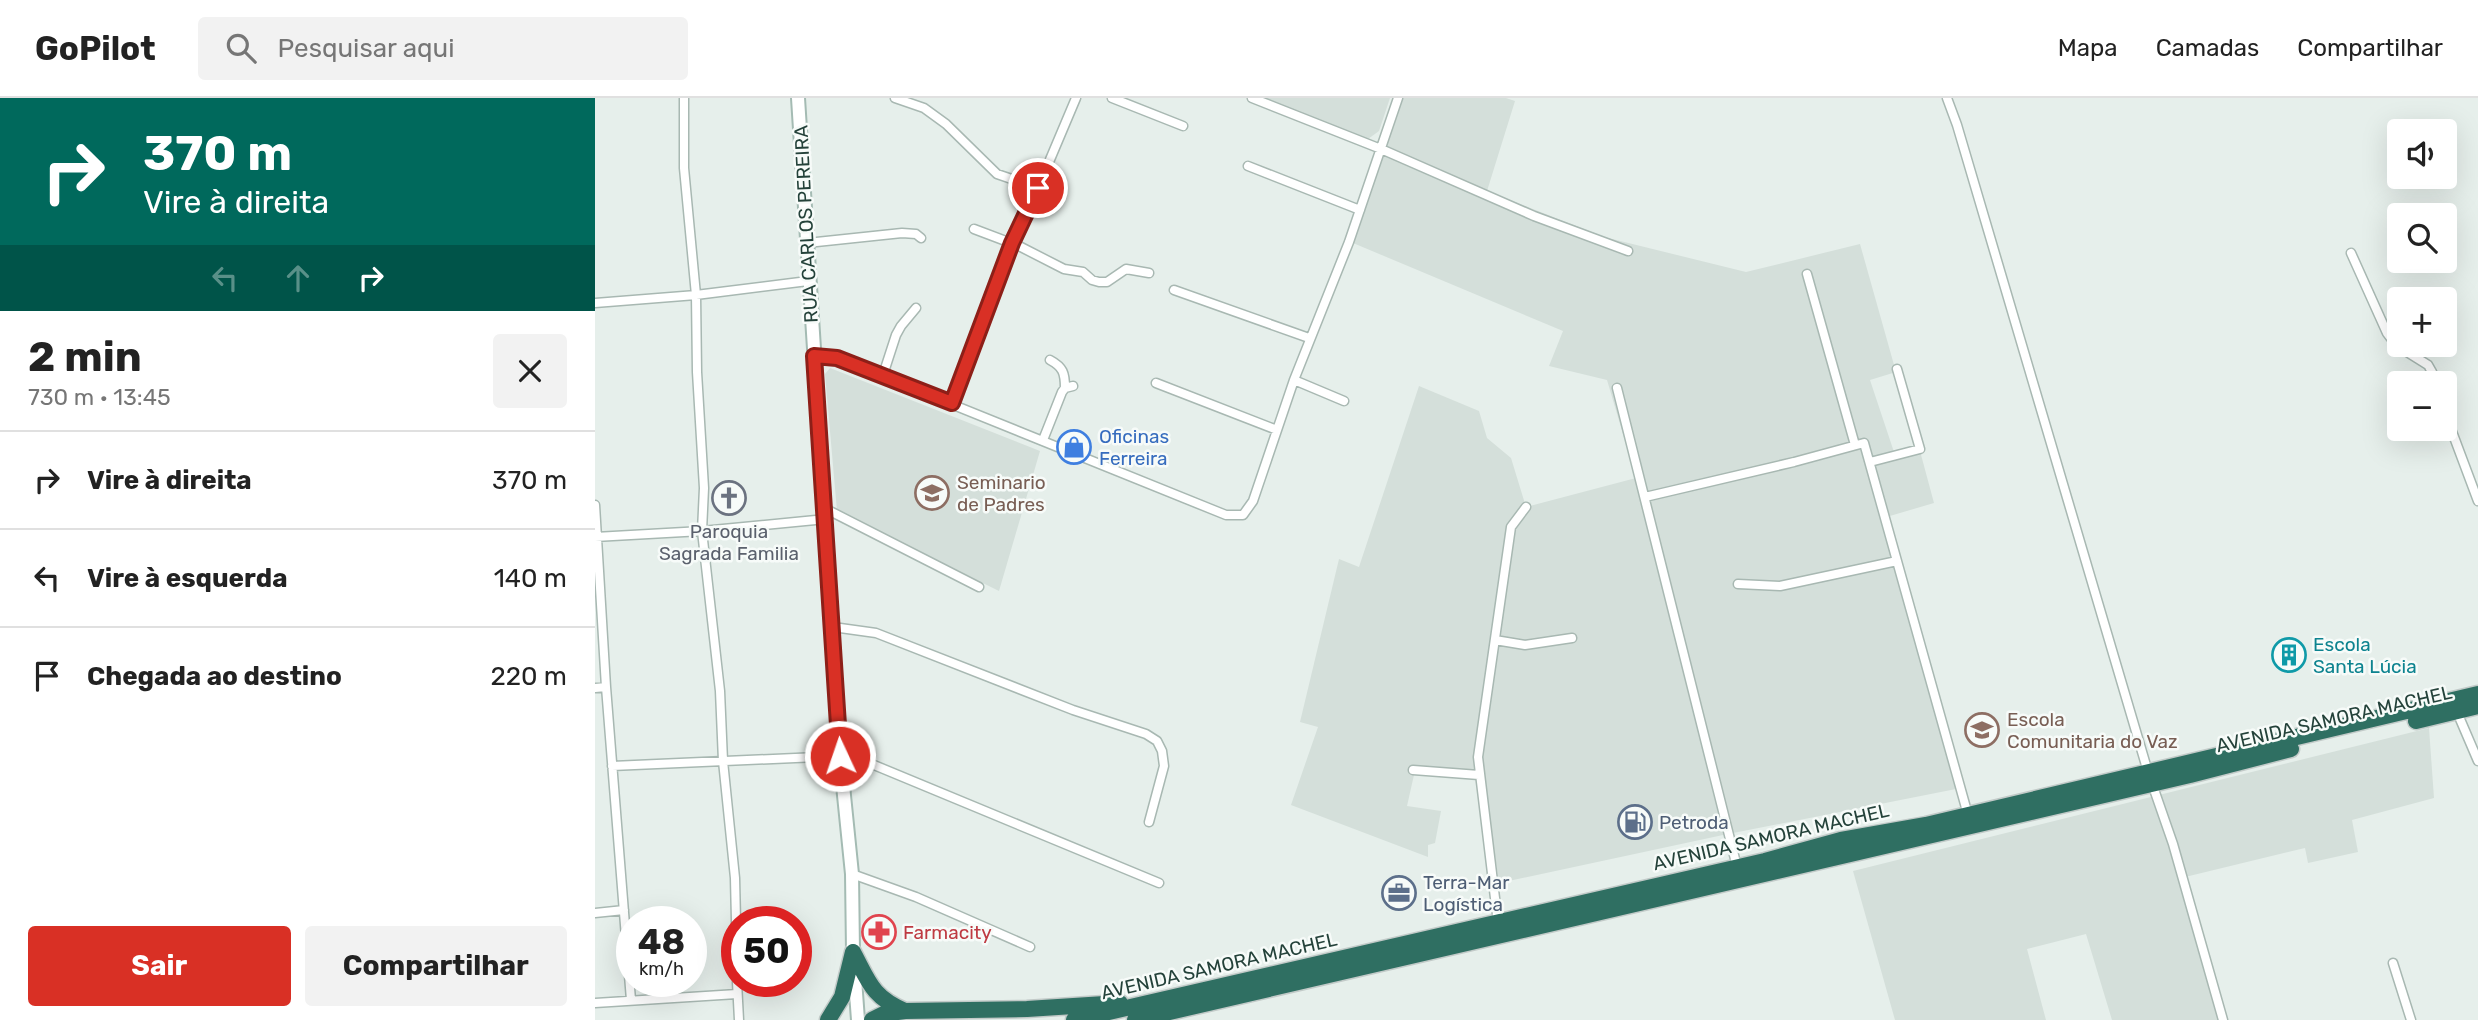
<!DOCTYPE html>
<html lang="pt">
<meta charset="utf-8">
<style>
:root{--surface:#fff;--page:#f2f2f2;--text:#222;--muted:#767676;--line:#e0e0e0;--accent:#d93025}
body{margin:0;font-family:Rubik,sans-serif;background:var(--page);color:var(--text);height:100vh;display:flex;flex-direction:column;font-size:26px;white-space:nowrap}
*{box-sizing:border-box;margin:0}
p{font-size:23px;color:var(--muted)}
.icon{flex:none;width:38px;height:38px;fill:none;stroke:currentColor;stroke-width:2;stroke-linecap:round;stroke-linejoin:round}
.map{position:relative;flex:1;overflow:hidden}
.sheet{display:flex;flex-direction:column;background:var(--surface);width:595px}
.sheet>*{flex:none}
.guide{background:#00695c;color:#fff;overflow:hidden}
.controls{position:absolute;left:1792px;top:21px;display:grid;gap:14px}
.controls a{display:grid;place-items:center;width:70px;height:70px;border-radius:7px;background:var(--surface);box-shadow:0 7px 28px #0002;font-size:35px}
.speed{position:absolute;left:21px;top:808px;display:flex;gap:14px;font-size:35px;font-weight:700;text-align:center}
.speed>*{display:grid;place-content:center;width:91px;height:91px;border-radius:50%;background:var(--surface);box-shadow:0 7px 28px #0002;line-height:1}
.speed small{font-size:18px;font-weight:400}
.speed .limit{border:10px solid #d22;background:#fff;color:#111}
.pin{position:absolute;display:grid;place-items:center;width:60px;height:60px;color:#fff;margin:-30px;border:4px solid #fff;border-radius:50%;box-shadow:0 2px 7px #0007}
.me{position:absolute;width:77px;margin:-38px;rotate:357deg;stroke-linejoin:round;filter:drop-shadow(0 0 5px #0008)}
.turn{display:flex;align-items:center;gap:24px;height:147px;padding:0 28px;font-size:32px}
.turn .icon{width:91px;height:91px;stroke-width:2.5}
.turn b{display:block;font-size:49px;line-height:60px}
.lanes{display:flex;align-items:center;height:66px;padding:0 28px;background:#0003;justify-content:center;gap:35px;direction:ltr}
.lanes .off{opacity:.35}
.round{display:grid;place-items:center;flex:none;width:74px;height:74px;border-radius:7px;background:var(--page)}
.head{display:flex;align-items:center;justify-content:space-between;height:119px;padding:0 28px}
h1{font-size:42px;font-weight:700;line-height:52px}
.primary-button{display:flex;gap:14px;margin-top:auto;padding:14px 28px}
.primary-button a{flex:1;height:80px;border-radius:7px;background:var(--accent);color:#fff;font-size:28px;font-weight:700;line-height:80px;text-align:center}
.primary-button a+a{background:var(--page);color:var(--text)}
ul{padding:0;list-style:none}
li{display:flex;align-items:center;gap:21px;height:98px;padding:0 28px;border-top:2px solid var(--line)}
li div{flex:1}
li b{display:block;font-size:26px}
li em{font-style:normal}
header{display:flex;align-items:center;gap:42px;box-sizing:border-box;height:98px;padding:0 35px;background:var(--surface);border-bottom:2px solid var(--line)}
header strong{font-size:33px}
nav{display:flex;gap:38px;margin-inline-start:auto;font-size:24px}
.search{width:490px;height:63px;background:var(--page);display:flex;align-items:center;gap:18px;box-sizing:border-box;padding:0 24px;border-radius:7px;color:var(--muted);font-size:26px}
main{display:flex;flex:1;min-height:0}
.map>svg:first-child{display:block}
.built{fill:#d4dfda}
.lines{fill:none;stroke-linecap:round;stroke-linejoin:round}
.street-casing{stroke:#a8b8b2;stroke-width:11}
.secondary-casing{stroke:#a4bbb3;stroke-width:16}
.highway-casing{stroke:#c2cac8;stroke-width:19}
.street{stroke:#fff;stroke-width:8}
.secondary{stroke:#fff;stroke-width:12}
.highway{stroke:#2f6f62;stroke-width:16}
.route-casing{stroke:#8d1f18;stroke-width:18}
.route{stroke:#d93025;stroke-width:12}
.labels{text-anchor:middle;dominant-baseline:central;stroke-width:5;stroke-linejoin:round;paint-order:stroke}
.street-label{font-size:19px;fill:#24423a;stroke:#f7fbf9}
.shop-label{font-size:19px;fill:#366cbe;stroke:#f7fbf9;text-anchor:start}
.education-label{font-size:19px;fill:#785e54;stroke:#f7fbf9;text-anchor:start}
.worship-label{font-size:19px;fill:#5b616d;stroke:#f7fbf9}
.culture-label{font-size:19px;fill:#0d838f;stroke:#f7fbf9;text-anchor:start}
.service-label{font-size:19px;fill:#4e5e75;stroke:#f7fbf9;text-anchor:start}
.health-label{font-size:19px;fill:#be3a42;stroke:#f7fbf9;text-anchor:start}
</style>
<header>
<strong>GoPilot</strong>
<div class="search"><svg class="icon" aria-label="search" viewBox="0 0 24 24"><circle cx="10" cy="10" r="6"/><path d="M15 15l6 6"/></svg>Pesquisar aqui</div>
<nav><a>Mapa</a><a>Camadas</a><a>Compartilhar</a></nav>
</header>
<main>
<section class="sheet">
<div class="guide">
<div class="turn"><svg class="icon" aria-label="right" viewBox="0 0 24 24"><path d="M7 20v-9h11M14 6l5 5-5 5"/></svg><div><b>370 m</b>Vire à direita</div></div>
<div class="lanes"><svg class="icon off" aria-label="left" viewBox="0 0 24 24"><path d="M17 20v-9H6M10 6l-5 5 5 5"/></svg><svg class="icon off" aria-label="ahead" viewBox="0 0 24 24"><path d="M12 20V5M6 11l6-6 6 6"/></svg><svg class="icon" aria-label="right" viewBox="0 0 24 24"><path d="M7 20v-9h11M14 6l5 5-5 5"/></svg></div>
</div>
<div class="head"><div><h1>2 min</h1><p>730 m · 13:45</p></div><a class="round"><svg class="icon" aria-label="close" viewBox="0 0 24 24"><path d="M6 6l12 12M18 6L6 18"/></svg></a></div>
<ul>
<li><svg class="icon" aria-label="right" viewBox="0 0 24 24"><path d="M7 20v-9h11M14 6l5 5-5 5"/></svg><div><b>Vire à direita</b></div><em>370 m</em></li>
<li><svg class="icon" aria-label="left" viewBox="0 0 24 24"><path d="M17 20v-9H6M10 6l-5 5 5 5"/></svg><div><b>Vire à esquerda</b></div><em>140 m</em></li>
<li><svg class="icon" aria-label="arrive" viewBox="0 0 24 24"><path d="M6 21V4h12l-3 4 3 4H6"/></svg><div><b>Chegada ao destino</b></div><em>220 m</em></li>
</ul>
<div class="primary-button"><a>Sair</a><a>Compartilhar</a></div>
</section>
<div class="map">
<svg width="1883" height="922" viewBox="0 0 1883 922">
<rect width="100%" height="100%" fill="#e6efeb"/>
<!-- built -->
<path class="built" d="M669,0H795L784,33L773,41Z
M808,0H911L920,3L892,93L1009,139L1151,174L1265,146L1301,274L1275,282L1300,357L1325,353L1339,405L1288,420L1336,589L1361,691L1128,737L904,785L888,676L821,668L812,708L846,713L840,745L833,747V759L696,707L723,629L705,624L744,461L764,469L824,288L884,313L892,340L916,360L931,409L1041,380L1012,282L954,268L968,233L758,145Z
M235,270L445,353L404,493L242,413L230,276Z
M1834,630L1839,700L1757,722L1763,754L1713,765L1710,750L1586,780L1628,922H1517L1491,836L1432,851L1451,922H1300L1258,773Z"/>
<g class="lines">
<!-- street casing -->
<g class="street-casing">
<path id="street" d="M89,0V70L101,197L102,274L109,390L107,433L125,593L128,663L140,780L142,866
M300,0L329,10L351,26L402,76L443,90
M517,0L588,28
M657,0L786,51L939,118L1033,153
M1352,0L1362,27L1553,674L1578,746L1628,922
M653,68L765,112
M379,131L424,148L469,171L488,174L497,182L504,184H512L531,171L554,175
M212,145L307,135L321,136L326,140
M1756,155L1792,235L1801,247L1833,267L1837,274L1839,285
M1212,176L1260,347
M579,192L714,240
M0,205L101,197L213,183
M219,258L242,260L631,417H648L658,403L699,282L754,144L803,0
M455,262C468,269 470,275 470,290
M287,280L301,237L306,228L321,210
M699,282L749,303
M561,285L682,332
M1022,290L1142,769
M357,305L417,145L443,90L481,0
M1850,315L1883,403
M448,342L467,294L470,290L478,288
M1275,364L1325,351L1302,271
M1050,399L1199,364L1269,345L1373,717
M0,407L11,589L36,902
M229,410L384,489
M0,439L107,433L231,421
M1143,486L1185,488L1302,463
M238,529L281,535L478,612L551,636L562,643L567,653L569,668L554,724
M900,542L930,547L977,540
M0,590L11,589
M1862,614L1883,663
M17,668L245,658L262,660L564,785
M818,672L884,677
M257,776L321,799L435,849
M0,815L29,812
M903,825L883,659L916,429L931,409
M1798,865L1816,922
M142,884L144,922
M0,905L142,896"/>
</g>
<!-- secondary casing -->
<g class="secondary-casing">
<path id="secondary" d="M203,0L245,658L257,776L258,854L263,922"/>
</g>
<!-- highway casing -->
<g class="highway-casing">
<path id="highway" d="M1821,623L1883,608
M258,854C274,884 277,899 310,913
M233,922L247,899L258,854
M277,922L289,916L310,913L432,911L525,905
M479,922L1170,763L1246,742L1331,727L1883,596
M540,922L1595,677L1696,651"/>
</g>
<!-- street -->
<use href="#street" class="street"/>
<!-- secondary -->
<use href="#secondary" class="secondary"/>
<!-- highway -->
<use href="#highway" class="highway"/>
</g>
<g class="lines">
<!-- route casing -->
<g class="route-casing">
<path id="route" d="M245,658L219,258L242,260L357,305L417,145L443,90"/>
</g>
<!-- route -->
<use href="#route" class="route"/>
</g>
<!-- icons -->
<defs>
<g id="shop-ring" transform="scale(1.75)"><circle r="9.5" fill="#f7fbf9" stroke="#3f7fe0" stroke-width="1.5"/><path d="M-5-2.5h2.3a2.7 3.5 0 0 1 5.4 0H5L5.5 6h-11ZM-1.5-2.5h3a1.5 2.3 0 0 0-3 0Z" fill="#3f7fe0"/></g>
<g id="university-ring" transform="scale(1.75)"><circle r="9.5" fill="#f7fbf9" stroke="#8d6e63" stroke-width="1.5"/><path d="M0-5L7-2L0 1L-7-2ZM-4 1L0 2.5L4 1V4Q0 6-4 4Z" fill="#8d6e63"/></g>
<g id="church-ring" transform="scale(1.75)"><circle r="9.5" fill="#f7fbf9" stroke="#6b7280" stroke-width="1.5"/><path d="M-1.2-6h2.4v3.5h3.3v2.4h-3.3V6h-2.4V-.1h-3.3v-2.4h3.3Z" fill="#6b7280"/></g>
<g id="building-ring" transform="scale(1.75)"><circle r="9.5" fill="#f7fbf9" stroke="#0f9aa8" stroke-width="1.5"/><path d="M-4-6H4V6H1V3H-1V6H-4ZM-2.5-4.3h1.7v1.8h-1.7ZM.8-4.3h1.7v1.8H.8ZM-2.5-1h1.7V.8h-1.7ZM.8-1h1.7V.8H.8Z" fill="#0f9aa8"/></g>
<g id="school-ring" transform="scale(1.75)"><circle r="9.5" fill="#f7fbf9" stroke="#8d6e63" stroke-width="1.5"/><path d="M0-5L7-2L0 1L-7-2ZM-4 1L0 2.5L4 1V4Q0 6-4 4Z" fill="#8d6e63"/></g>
<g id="fuel-ring" transform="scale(1.75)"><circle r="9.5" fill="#f7fbf9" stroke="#5c6f8a" stroke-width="1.5"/><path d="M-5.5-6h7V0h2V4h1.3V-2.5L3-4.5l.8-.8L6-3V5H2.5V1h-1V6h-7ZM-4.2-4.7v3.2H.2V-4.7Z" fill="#5c6f8a"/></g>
<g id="office-ring" transform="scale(1.75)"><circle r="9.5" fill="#f7fbf9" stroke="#5c6f8a" stroke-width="1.5"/><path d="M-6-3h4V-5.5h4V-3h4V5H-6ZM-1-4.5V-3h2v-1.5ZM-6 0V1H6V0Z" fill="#5c6f8a"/></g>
<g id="pharmacy-ring" transform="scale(1.75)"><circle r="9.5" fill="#f7fbf9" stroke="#e0444e" stroke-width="1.5"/><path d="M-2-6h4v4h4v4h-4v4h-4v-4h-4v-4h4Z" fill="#e0444e"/></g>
</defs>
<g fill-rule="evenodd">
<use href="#shop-ring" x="479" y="349"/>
<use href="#university-ring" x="337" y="395"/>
<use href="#church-ring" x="134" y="400"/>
<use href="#building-ring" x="1694" y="557"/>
<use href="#school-ring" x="1387" y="632"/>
<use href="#fuel-ring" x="1040" y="724"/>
<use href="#office-ring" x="804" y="795"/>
<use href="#pharmacy-ring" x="284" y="834"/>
</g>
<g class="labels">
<!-- street labels -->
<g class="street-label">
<text transform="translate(211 126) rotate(-93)">RUA CARLOS PEREIRA</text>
<text transform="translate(1739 621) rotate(-13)">AVENIDA SAMORA MACHEL</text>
<text transform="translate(1176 739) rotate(-13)">AVENIDA SAMORA MACHEL</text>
<text transform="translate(624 868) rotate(-13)">AVENIDA SAMORA MACHEL</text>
</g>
<!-- shop labels -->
<g class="shop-label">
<text x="504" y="338">Oficinas<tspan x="504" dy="22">Ferreira</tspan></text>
</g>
<!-- education labels -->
<g class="education-label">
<text x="362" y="384">Seminario<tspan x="362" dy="22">de Padres</tspan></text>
<text x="1412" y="621">Escola<tspan x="1412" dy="22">Comunitaria do Vaz</tspan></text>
</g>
<!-- worship labels -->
<g class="worship-label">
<text x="134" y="433">Paroquia<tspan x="134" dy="22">Sagrada Familia</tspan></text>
</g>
<!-- culture labels -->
<g class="culture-label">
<text x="1718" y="546">Escola<tspan x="1718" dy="22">Santa Lúcia</tspan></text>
</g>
<!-- service labels -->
<g class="service-label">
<text x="1064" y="724">Petroda</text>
<text x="828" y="784">Terra-Mar<tspan x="828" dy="22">Logística</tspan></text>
</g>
<!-- health labels -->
<g class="health-label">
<text x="308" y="834">Farmacity</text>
</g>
</g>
</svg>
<div class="controls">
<a><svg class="icon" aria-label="sound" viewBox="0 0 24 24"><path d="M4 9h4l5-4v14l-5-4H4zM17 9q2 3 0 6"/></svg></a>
<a><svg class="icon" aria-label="search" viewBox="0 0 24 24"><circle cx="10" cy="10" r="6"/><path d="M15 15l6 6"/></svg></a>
<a>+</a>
<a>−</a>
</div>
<div class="speed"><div>48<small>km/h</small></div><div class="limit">50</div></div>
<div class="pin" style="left:443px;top:90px;background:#d93025"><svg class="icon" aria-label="arrive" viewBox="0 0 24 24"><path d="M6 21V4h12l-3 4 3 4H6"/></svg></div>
<svg class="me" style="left:245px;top:658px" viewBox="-20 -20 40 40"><circle r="17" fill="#d93025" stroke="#fff" stroke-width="3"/><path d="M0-11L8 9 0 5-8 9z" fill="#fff"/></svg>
</div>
</main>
